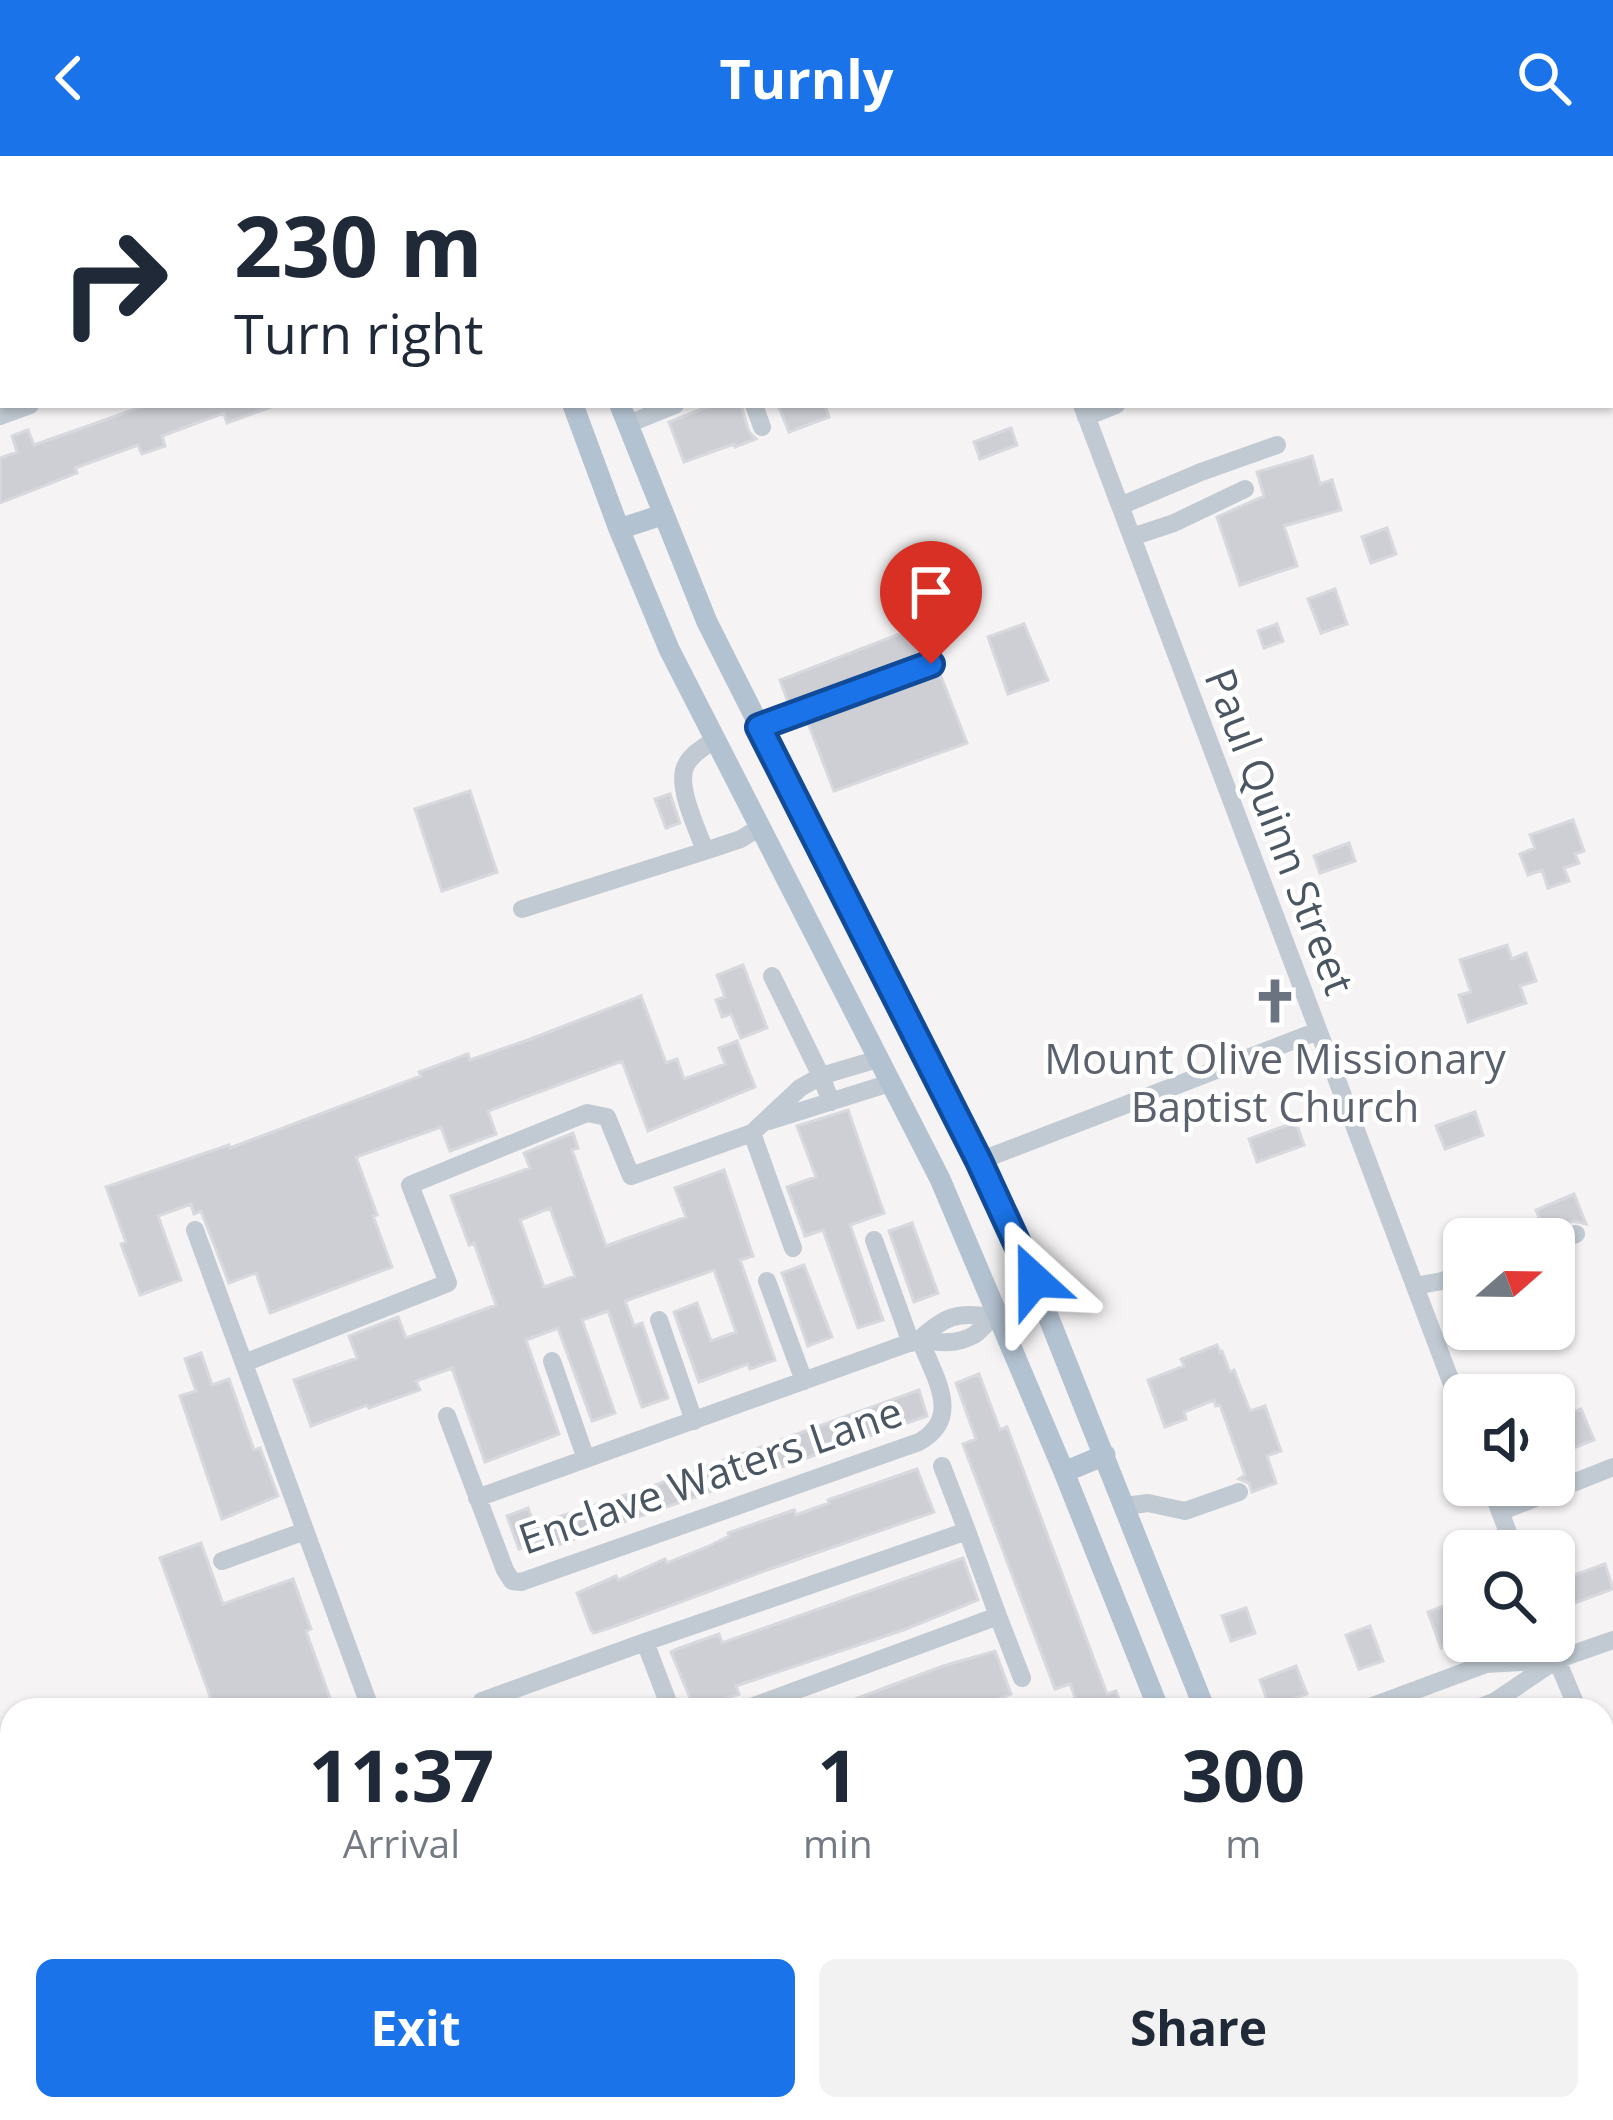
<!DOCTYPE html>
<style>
:root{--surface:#fff;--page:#f2f2f3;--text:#1f2937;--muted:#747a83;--accent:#1a73e8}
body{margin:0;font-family:"Open Sans",sans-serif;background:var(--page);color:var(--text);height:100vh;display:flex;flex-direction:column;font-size:45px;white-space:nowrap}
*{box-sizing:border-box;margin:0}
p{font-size:39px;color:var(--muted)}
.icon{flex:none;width:66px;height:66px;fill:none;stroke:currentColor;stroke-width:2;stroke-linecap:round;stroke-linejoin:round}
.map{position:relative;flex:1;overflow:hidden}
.side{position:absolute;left:0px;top:1542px;width:1614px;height:423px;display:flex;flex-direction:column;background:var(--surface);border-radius:36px 36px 0 0;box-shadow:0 3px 9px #0004}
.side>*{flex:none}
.guide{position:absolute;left:0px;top:0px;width:1614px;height:252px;box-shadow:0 3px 9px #0004;background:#fff;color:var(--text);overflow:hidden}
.needle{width:78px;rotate:70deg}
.fabs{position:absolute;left:1443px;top:1062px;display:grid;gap:24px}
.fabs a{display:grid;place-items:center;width:132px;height:132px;border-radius:18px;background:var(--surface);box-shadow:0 3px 9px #0004;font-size:60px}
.pin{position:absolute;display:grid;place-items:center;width:102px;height:102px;color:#fff;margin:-123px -51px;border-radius:50% 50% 50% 0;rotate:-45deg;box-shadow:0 0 12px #0007}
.pin .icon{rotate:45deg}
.me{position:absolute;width:132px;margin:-66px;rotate:336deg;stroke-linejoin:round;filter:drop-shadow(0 0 9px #0008)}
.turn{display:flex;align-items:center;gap:42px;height:252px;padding:0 36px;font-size:54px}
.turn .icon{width:156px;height:156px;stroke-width:2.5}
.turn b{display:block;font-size:84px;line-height:102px}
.eta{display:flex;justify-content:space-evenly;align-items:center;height:204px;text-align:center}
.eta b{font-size:72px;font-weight:700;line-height:84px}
.cta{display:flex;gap:24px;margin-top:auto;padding:24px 36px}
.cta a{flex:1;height:138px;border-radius:18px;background:var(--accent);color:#fff;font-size:48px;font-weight:700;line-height:138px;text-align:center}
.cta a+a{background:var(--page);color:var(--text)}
header{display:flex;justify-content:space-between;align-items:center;height:156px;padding:0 36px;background:var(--accent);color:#fff;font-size:54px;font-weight:700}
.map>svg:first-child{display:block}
.grass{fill:url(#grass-tufts)}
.building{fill:#cdcfd5;stroke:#d7d9de;stroke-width:3;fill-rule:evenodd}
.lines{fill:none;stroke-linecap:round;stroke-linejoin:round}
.minor{stroke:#c1cad2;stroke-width:18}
.major{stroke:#b3c2d1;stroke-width:21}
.route-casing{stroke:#114b97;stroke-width:30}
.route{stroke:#1a73e8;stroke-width:21}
.labels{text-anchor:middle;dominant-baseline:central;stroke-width:9;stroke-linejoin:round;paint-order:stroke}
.street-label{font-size:42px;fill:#4a5661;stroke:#fff}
.worship-label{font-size:42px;fill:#5b616d;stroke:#fff}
</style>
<header><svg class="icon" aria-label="back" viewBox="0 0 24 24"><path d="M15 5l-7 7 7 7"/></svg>Turnly<svg class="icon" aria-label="search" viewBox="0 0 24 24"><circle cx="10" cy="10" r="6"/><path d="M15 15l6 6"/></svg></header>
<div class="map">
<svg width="1613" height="1964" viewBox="0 0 1613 1964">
<defs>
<pattern id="grass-tufts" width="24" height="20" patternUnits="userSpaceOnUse" patternTransform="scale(3)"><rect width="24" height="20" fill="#c3f1d5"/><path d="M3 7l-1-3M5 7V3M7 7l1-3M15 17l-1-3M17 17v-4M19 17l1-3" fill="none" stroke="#a0c6b0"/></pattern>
</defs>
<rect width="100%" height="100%" fill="#f5f3f3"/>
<!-- grass -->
<path class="grass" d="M915,1953H1283L1287,1964H919Z"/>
<!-- building -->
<path class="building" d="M147,249L271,251L227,267L224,257L162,280L165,290L142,298L138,289L75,312L77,317L0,347V302L17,296L12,280L28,274L34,289Z
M712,249H741L749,276L756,283L735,291L734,288L684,306L669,266Z
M778,249H825L829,261L789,276Z
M1011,272L1017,289L980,303L974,286Z
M1312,300L1320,328L1332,324L1341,354L1284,370L1297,410L1240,429L1217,361L1264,340L1257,316Z
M1387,372L1396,398L1371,407L1362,381Z
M1335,433L1347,468L1321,477L1308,443Z
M928,467L938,497L926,495L788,546L780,524Z
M1024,468L1048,524L1008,538L988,481Z
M1277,468L1283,485L1264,492L1258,475Z
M940,518L967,587L834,635L808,567Z
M470,635L497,716L442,735L415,653Z
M670,638L680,667L666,672L655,643Z
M1573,664L1584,695L1575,698L1579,707L1564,712L1569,725L1548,732L1542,714L1528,719L1520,698L1535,692L1530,679Z
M1349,687L1355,705L1320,717L1314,700Z
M1507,789L1512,803L1526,797L1536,825L1520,830L1526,847L1468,866L1459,839L1471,836L1460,804Z
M743,809L767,872L741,882L731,858L722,861L716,844L725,841L717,819Z
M641,840L666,907L677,903L684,923L725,908L719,892L737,885L755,931L648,975L622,905L488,955L496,978L450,995L441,971L356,1001L377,1059L373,1060L392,1111L270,1157L256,1117L229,1127L201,1055L194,1058L191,1048L158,1060L181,1124L140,1139L121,1088L126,1086L106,1031L229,989L230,992L421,920L419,916L468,898L470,904L528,884Z
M848,954L884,1057L850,1069L883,1164L858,1172L823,1074L805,1080L787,1031L816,1021L797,970Z
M1475,956L1483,979L1445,993L1436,970Z
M1296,966L1304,989L1257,1006L1249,983Z
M573,977L578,992L572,994L606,1090L686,1061L675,1032L724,1014L753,1100L740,1104L775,1204L750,1213L748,1208L699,1226L674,1156L697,1147L711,1185L736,1176L714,1114L625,1145L634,1170L642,1167L668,1242L642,1251L608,1155L582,1164L615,1257L592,1265L558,1172L526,1184L559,1278L485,1306L452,1212L416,1225L420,1234L369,1252L367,1249L311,1270L294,1224L357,1202L349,1180L398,1161L406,1182L496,1149L474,1087L469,1089L451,1040L530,1012L524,997ZM550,1052L575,1120L544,1131L520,1064Z
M1574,1038L1586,1068L1573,1065L1545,1076L1536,1054Z
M912,1067L938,1137L914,1146L889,1075Z
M804,1109L832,1181L808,1190L782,1117Z
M1217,1189L1220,1196L1222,1195L1230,1216L1234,1214L1250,1255L1265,1250L1281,1295L1267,1300L1276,1327L1252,1336L1249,1327L1239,1323L1245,1319L1220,1249L1216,1250L1214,1244L1184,1256L1186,1263L1165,1271L1148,1224L1184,1210L1181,1203Z
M201,1197L212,1229L229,1223L254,1294L260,1292L278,1340L222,1363L180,1240L196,1235L185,1203Z
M979,1218L1000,1274L1007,1271L1107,1538L1116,1535L1123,1554H1080L1070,1528L1055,1533L963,1288L976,1283L956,1227Z
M919,1234L927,1260L552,1391L549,1382L519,1393L507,1360L528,1352L534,1369L650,1331Z
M1581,1253L1594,1284L1566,1295L1554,1264Z
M917,1313L934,1356L770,1413L618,1469L594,1477L591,1474L577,1437L616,1420L618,1424L665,1403L667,1407L707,1391L729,1380L728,1377L794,1354L796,1359L829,1347L828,1344Z
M201,1387L223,1448L293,1423L311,1473L306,1475L330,1542L297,1554H215L160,1402Z
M963,1402L978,1444L906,1473L736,1530L739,1538L695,1554L671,1496L677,1493L719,1478L722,1487Z
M1605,1408L1613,1433L1572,1448L1563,1423Z
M1459,1444L1464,1457V1484L1441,1492L1428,1456Z
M1246,1452L1255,1477L1231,1485L1222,1460Z
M1370,1470L1383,1505L1359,1513L1346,1479Z
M995,1495L1011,1538L987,1548L986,1544L960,1554H826L943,1510Z
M1296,1510L1307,1538L1270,1552L1260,1524Z"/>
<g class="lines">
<!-- minor -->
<path class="minor" d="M60,0L61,3
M987,0L988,3
M76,3L84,0
M1511,3L1519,0
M754,249L762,271
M1082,249L1464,1260
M0,260L30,249
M1086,261L1116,249
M628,268L675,249
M1120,350L1201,316L1277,289
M1132,381L1174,367L1245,333
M759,571L931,508
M716,583C706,590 692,597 686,609C675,629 698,674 705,695L741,683L760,671
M522,753L705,695
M772,820L821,920L831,946
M769,965L890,927
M752,977L793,1092
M979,1005L1318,875
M195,1074L371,1554
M874,1084L911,1187
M1554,1086L1576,1078
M767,1125L804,1225
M1415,1130L1442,1125L1464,1117
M659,1164L694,1265
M920,1183C938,1187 956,1189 974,1179C983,1173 988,1163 999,1158
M552,1205L586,1303
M244,1207L448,1127L410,1029L587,957L607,961L631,1020L752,977L800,932L821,920L878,903
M447,1260L505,1414L512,1425L521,1426L919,1286C964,1261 933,1220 920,1183
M942,1310L967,1375
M1490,1329L1515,1395
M477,1342L920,1183C944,1161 957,1155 990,1161
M1125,1350L1148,1347L1185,1355L1239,1336
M1500,1356L1613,1311
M222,1405L305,1375
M998,1460L1022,1522
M1549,1485L1578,1554
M486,1554L482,1545L645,1486
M671,1554L645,1486L967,1375L998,1460L743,1554
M1362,1554L1486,1508L1556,1504
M1472,1554L1494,1546L1556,1504L1613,1484
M1602,1617L1613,1646
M1602,1754L1613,1750
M0,1824L12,1820
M1602,1842L1613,1838
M369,1953L373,1964
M799,1953L821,1964
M458,1964L486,1953
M699,1964L710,1953"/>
<!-- major -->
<path class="major" d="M481,0L482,3
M526,0L527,3
M573,249L619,373L669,493L940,1023L1064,1316L1159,1554
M620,249L707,466L979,1005L1034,1125L1205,1554
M619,373L662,359
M1064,1316L1105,1299
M1350,1953L1355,1964
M1309,1960L1329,1953"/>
</g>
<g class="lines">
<!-- route casing -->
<g class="route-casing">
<path id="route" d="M931,508L759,571L979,1005L1034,1124"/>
</g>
<!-- route -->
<use href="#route" class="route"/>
</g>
<!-- icons -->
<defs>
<g id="church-bare" transform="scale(3.6)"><path d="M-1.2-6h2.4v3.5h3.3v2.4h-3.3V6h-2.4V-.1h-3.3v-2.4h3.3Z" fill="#6b7280" stroke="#fff" stroke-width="2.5" paint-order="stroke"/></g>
</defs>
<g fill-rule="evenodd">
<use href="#church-bare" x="1275" y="845"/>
</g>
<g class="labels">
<!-- street labels -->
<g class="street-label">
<text transform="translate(1281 675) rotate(69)">Paul Quinn Street</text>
<text transform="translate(710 1318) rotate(-19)">Enclave Waters Lane</text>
</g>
<!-- worship labels -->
<g class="worship-label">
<text x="1275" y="901">Mount Olive Missionary<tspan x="1275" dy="48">Baptist Church</tspan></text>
</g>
</g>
</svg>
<div class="fabs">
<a><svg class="needle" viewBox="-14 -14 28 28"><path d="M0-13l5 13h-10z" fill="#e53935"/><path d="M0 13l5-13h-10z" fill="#747a83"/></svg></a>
<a><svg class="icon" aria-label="sound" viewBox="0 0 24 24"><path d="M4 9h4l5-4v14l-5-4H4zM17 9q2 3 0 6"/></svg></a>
<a><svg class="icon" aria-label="search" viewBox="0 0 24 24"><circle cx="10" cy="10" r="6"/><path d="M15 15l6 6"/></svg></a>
</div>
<div class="pin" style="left:931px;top:508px;background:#d93025"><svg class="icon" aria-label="arrive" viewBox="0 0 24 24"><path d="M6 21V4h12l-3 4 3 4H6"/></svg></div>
<svg class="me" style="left:1034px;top:1124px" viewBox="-20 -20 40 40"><path d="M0-17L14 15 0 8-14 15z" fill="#1a73e8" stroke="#fff" stroke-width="4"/></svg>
<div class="guide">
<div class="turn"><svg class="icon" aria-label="right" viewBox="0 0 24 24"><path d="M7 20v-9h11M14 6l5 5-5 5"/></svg><div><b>230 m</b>Turn right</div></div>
</div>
<section class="side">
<div class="eta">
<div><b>11:37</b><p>Arrival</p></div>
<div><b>1</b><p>min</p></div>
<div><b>300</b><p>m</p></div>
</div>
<div class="cta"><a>Exit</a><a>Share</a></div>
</section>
</div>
